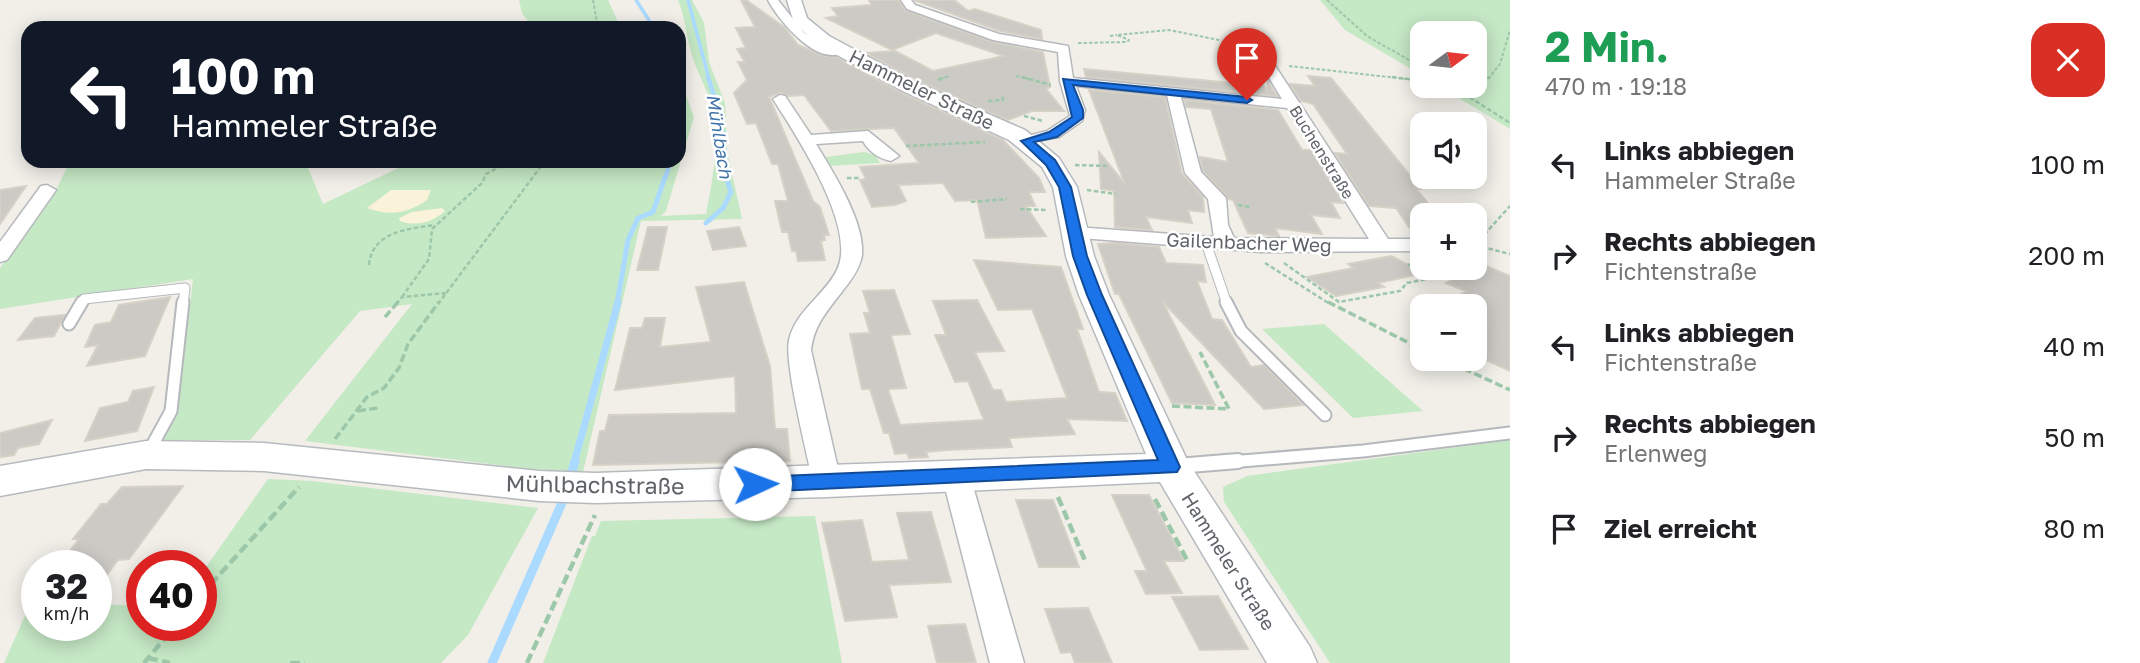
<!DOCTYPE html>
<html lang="de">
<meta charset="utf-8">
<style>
:root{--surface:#fff;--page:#f6f6f6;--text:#202124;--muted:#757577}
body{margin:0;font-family:"Golos Text",sans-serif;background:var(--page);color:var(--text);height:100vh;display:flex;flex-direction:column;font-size:26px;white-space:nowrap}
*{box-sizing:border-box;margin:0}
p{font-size:23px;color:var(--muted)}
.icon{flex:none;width:38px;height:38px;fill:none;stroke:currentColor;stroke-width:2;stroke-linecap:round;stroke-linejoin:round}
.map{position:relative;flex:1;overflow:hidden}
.details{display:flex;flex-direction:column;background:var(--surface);width:630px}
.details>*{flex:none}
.banner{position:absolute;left:21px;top:21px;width:665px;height:147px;border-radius:21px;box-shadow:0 4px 18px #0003;background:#111827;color:#fff;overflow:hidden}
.needle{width:46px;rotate:75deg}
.tools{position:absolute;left:1410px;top:21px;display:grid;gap:14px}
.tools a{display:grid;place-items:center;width:77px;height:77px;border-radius:14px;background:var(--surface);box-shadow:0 4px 18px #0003;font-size:35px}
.speed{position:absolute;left:21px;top:550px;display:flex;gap:14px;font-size:35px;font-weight:700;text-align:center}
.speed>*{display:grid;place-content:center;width:91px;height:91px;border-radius:50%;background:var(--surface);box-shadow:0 4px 18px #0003;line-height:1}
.speed small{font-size:18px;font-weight:400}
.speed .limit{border:10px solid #d22;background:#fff;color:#111}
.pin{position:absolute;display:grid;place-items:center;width:60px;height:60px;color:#fff;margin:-72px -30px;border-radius:50% 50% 50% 0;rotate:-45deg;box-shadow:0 0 7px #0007}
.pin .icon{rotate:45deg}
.me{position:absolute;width:77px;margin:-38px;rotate:88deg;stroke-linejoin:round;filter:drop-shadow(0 0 5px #0008)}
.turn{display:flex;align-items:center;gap:24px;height:147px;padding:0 35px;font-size:32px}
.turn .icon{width:91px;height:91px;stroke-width:2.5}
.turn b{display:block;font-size:49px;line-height:60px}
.round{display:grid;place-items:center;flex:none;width:74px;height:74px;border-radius:21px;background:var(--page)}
.overview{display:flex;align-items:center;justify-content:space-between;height:119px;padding:0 35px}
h1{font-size:42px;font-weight:700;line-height:52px;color:#1e9e55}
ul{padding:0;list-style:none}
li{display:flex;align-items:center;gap:21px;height:91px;padding:0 35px}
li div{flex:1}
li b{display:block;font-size:26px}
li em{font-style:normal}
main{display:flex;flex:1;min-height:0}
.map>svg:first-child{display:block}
.green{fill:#c5e8c5}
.sand{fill:#fbf3d9}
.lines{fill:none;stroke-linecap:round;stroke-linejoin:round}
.stream-far4{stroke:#aadaff;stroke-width:3.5}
.stream-far3{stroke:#aadaff;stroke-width:4.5}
.stream-far2{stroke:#aadaff;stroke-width:5}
.stream-far1{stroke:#aadaff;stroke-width:7}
.stream{stroke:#aadaff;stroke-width:9}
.building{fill:#cccac5;stroke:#d6d1c6;stroke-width:2}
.lane-far2-casing{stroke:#b5b8bc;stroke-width:11}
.lane-far1-casing{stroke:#b5b8bc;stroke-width:15}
.lane-casing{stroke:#b5b8bc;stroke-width:18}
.street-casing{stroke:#b5b8bc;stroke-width:3}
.secondary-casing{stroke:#b6babf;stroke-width:3}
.path-far3{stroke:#9cc7a9;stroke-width:2;stroke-dasharray:3.5 2;stroke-linecap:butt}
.path-far2{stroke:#9cc7a9;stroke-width:2.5;stroke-dasharray:4.5 2.5;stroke-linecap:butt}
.path-far1{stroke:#9cc7a9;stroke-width:3.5;stroke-dasharray:8 3.5;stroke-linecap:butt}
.path{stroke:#9cc7a9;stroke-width:4.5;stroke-dasharray:10 4.5;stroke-linecap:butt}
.lane-far2{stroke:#fff;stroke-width:9}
.lane-far1{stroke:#fff;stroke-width:11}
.lane{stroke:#fff;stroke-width:14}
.street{fill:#fff;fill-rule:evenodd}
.secondary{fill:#fff;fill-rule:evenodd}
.route{fill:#1a73e8;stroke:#114b97;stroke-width:2}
.labels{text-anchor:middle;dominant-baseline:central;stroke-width:5;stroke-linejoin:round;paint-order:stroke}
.far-street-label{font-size:16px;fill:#5f6368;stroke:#fff}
.far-water-label{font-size:18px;font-style:italic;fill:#4174aa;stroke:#fff}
.street-label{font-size:19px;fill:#5f6368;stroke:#fff}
.near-street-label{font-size:23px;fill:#5f6368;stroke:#fff}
</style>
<main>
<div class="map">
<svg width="1510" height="663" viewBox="0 0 1510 663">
<rect width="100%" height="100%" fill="#f1efe8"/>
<!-- green -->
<path class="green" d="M519,0H608L621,28H533L522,13Z
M678,0H692L704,23L709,62L725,103L727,151L742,219L641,221L583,472L531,469L305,441L412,304L360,311L250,440H164L178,410L193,279L0,309V268L58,186L70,161H305L323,204L413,161H679V76L694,117L666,211L661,216L706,214C713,178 722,132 709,97C703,81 695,68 691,52C686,34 685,17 678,0Z
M1320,0H1510V129L1439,86H1475V33H1423V76L1345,30Z
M864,152L875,155L880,163L829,166L826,157Z
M1324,324L1423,411L1353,418L1262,329Z
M1510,440V663H1330L1224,502L1223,487L1247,476Z
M268,479L312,481L538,508L468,635L441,663H4L32,600L37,601V625H96V604L142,606V625H201V574Z
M815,516L842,663H543L592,536H595L601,521Z"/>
<!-- sand -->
<path class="sand" d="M391,190H431L427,200C407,214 389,216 367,208Z
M442,208L445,211C433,222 416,227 400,221L399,218L412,212Z"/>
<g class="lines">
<!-- stream-far4 -->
<path class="stream-far4" d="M636,0L654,28
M688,0L709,79"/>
<!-- stream-far3 -->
<path class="stream-far3" d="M708,77L721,118L727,178
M679,101V121
M665,178L671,161"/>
<!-- stream-far2 -->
<path class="stream-far2" d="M706,223L723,208L731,192L726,177
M617,304L628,240L638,218L653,212L665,177"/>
<!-- stream-far1 -->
<path class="stream-far1" d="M574,463L618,302"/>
<!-- stream -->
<path class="stream" d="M570,479L575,461
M492,663L565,496"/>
</g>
<!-- building -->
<path class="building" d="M741,0H746L784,27L798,45L824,56L836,57L902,93L1003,140L1039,178L1045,192H1029L1035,206H1026L1046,236L986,238L977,200L955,201L943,183L898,185L906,201L895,205L872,207L860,180L866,179L860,167L919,163L894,128L831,131L804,95L788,96L781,92L769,97L813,201L820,207L829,235H824L825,240L821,241L825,260L798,261L796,251H792L788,232H782L775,201H788L778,164H772L756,123L747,124L734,93L747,80L738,62H745L737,49L746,48L736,28L755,27Z
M869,0H898L906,11L992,42L1043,52L1050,87L1046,89L1064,111H1032L1008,120L918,81L866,53L895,51L933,71L1004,56L936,33L892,50L826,18L838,16L832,8L872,5Z
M914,0H954L968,11L975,9L1041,30L1042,39L1000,31Z
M1084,69L1264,86L1267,91L1268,82L1277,96L1086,77Z
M1308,76L1331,78L1421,189H1416L1438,215H1423V229L1409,227L1396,208L1369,206L1335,153L1347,154L1313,104L1301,101L1290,84L1315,86Z
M1089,90L1165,97L1182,174L1203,197L1204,212L1188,210L1192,223L1146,217L1152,230L1115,227L1114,191L1101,189L1099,152L1125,184Z
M1185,100L1278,110L1302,150H1311L1343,203L1331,202L1340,218L1311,215L1322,234L1275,228L1279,236L1248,233L1233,200L1229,199L1203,171L1200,157L1228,162L1211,109L1186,107Z
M26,186L0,224V190Z
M648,227H667L658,270H637Z
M739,227L746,246L713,250L707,231Z
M1115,243L1159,247L1166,263L1203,265L1206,282L1197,281L1212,319L1222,320L1251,367L1264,365L1303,405L1264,409L1162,301L1215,405L1172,403L1119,294H1115L1098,244Z
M1391,256L1424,273L1378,283L1384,287L1336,296L1307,277L1354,268L1348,264Z
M974,260L1061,267L1083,329H1077L1099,392L1115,393L1127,421L1067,419L1075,434L1009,438L1012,447L947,450L926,452L928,457L909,458L907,453L895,454L889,433H884L870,389H862L850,334L870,333L864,313H870L863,291L894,290L910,334L891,335L906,388L888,389L900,425L984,420L968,381L955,382L935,335H946L933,301L977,300L1004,351L975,352L993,390H1001L1006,402L1067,398L1032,309L998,310Z
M1481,264L1510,276V371L1475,355V306H1442L1466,291L1446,283Z
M744,282L770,366L775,429H787L790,461L593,465L600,431H605L609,415L736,413L735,376L615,390L630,328H642L645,318H665L660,347L711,342L696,287Z
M170,297L145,356L87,366L98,345L85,347L95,325L111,322L119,305Z
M65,315L54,336L18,340L35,318Z
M154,387L137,431L85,441L100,408L128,402L133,391Z
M52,420L39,444L18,448L14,455L0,457V433Z
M183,486L129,559L118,560L96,589V565H67L71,560H63L79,539H73L101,504H107L122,487Z
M1112,495H1149L1184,561H1164L1182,593L1146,594L1135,571H1147Z
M1016,500H1053L1079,567H1039Z
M931,512L951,582L889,585L897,617L845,621L822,523L862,520L872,562L909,560L897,513Z
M1218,596L1248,649L1200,650L1172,597Z
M1088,608L1112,663H1075L1071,652L1061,653L1045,609Z
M965,624L976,663H937L928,626Z"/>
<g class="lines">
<!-- lane-far2 casing -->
<g class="lane-far2-casing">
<path id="lane-far2" d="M1206,243L1227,304
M81,304L84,299L185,288L183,304"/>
</g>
<!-- lane-far1 casing -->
<g class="lane-far1-casing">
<path id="lane-far1" d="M1226,302L1241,331L1325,415
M69,324L82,302
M148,453L171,411L183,302
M1217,463L1363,451L1510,433"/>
</g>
<!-- lane casing -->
<g class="lane-casing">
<path id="lane" d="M1177,466L1238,461"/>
</g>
<!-- street casing -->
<g class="street-casing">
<path id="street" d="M768,0H778L804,33L824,44L847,50C820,71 779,21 768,0Z
M901,0H911L915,5L999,34L1068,46L1073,78L1282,99L1257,58L1268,55L1388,239H1423V251L1261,252L1068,237L1065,233L1075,227L1214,237L1208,199L1185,173L1167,95L1076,86L1085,110L1082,121L1059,137L1020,144V138L1047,131L1070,116L1060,81L1058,52L993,40L907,9ZM1181,97L1287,108L1369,239L1234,238L1228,225L1226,198L1201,172Z
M780,95L785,96L811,135L868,131L899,156L891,161C878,158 869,152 863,141L816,144C833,172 865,222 862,255C860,268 852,279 844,289C829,309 814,324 811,350L841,482L837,489L827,493L817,489L813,482C807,454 784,362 789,340C796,310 825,295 837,270C858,228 796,135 773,99Z
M47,185L56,190L7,260L0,262V242L41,186Z
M956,466L966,469L970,476L1024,663H990L942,476L946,469Z"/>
</g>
<!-- secondary casing -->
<g class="secondary-casing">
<path id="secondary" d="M787,0H801L807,18L829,36L917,83L1025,130L1059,158L1077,187L1094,256L1109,295L1188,462L1310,647L1317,663H1267L1160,482L827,497L595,503L539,501L264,471L146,469L0,496V466L146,441L264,443L539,471L595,473L1146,454L1079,295L1066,256L1053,187L1042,167L1009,140L903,91L817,44L794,23Z"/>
</g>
<!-- path-far3 -->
<path class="path-far3" d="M593,0L598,28
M1327,0L1367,36L1423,68
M1110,36L1117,35
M1078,43L1127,42L1129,40L1117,35L1169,30L1219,40
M1289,66L1407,79
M1016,76L1029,79
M940,79L949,76
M1488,79L1500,64L1510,30"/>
<!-- path-far2 -->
<path class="path-far2" d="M1022,77L1051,85
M1392,77L1423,81
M938,80L945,77
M1475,85L1490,77
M1452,86L1510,123
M1455,88L1467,86
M988,101L1003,100L1002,96
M1024,116L1043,121
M906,146L985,142
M1075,165L1107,166
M847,178H859
M1087,190L1116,194
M971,202L1007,199
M1238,205L1250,207
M1020,209L1048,210
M1475,245L1510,206
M1475,245L1510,254
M1265,263L1330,304
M1284,263L1339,302L1400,291L1407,283L1432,278L1406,263
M369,265C372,232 407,229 434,225
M402,297L429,259L432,229L482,183L486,174L501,166
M396,304L402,297L446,293
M438,304L545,161"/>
<!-- path-far1 -->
<path class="path-far1" d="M1328,302L1423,350
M385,317L398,302
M1443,359L1510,390
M1172,406L1229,409L1200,352
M358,411L378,408
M335,439L367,397L384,388L399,368L408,344L439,302"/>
<!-- path -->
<path class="path" d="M1058,497L1086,563
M1155,499L1187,560
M201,595L299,487
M148,658L170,663
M144,663L176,625
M290,663H305
M527,663L595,515"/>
<!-- lane-far2 -->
<use href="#lane-far2" class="lane-far2"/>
<!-- lane-far1 -->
<use href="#lane-far1" class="lane-far1"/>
<!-- lane -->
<use href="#lane" class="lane"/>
<!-- street -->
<use href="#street" class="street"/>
<!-- secondary -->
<use href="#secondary" class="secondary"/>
</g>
<!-- route -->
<path class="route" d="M1063,79L1247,97L1252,100L1247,103L1073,85L1083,110V118L1057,137L1034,142L1055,160L1071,187L1087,256L1102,295L1180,467L1177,472L755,492L748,490L745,484L748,479L755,477L1158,460L1087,295L1073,256L1059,187L1046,165L1021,141L1049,132L1072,117Z"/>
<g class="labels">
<!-- far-street labels -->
<g class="far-street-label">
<text transform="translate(1322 152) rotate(58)">Buchenstraße</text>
</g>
<!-- far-water labels -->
<g class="far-water-label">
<text transform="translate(720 136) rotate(81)">Mühlbach</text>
</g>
<!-- street labels -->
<g class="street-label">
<text transform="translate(922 89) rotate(26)">Hammeler Straße</text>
<text transform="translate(1249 242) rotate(2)">Gailenbacher Weg</text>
<text transform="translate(1229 561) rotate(58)">Hammeler Straße</text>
</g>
<!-- near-street labels -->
<g class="near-street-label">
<text transform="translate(595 484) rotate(1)">Mühlbachstraße</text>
</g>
</g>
</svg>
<div class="tools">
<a><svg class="needle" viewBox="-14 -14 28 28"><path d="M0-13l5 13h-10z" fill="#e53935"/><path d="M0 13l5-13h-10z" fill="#757577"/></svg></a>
<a><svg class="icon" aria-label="sound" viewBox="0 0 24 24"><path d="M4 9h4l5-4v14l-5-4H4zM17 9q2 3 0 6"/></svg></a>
<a>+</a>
<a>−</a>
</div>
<div class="speed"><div>32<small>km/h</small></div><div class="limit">40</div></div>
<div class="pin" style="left:1247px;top:100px;background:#d93025"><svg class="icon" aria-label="arrive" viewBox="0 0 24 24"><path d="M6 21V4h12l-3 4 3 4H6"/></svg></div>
<svg class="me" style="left:755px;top:484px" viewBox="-20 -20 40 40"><circle r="19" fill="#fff"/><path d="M0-13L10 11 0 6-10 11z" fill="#1a73e8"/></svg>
<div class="banner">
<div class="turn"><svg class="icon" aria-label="left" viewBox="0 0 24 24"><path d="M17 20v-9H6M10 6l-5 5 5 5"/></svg><div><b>100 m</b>Hammeler Straße</div></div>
</div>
</div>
<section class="details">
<div class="overview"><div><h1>2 Min.</h1><p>470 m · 19:18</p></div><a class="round" style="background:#d93025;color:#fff"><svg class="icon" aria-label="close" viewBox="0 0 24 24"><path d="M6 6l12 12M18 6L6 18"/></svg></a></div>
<ul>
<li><svg class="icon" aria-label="left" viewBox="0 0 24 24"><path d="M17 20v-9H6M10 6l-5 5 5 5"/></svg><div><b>Links abbiegen</b><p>Hammeler Straße</p></div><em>100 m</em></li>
<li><svg class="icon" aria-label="right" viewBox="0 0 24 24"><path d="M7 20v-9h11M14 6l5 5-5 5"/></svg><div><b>Rechts abbiegen</b><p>Fichtenstraße</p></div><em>200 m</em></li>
<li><svg class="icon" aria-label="left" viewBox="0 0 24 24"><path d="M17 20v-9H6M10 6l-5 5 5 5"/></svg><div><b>Links abbiegen</b><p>Fichtenstraße</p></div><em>40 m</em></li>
<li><svg class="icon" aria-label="right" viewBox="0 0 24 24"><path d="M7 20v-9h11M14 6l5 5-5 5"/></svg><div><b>Rechts abbiegen</b><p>Erlenweg</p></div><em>50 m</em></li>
<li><svg class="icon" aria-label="arrive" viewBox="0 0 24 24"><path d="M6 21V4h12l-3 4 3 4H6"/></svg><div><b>Ziel erreicht</b></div><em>80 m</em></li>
</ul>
</section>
</main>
